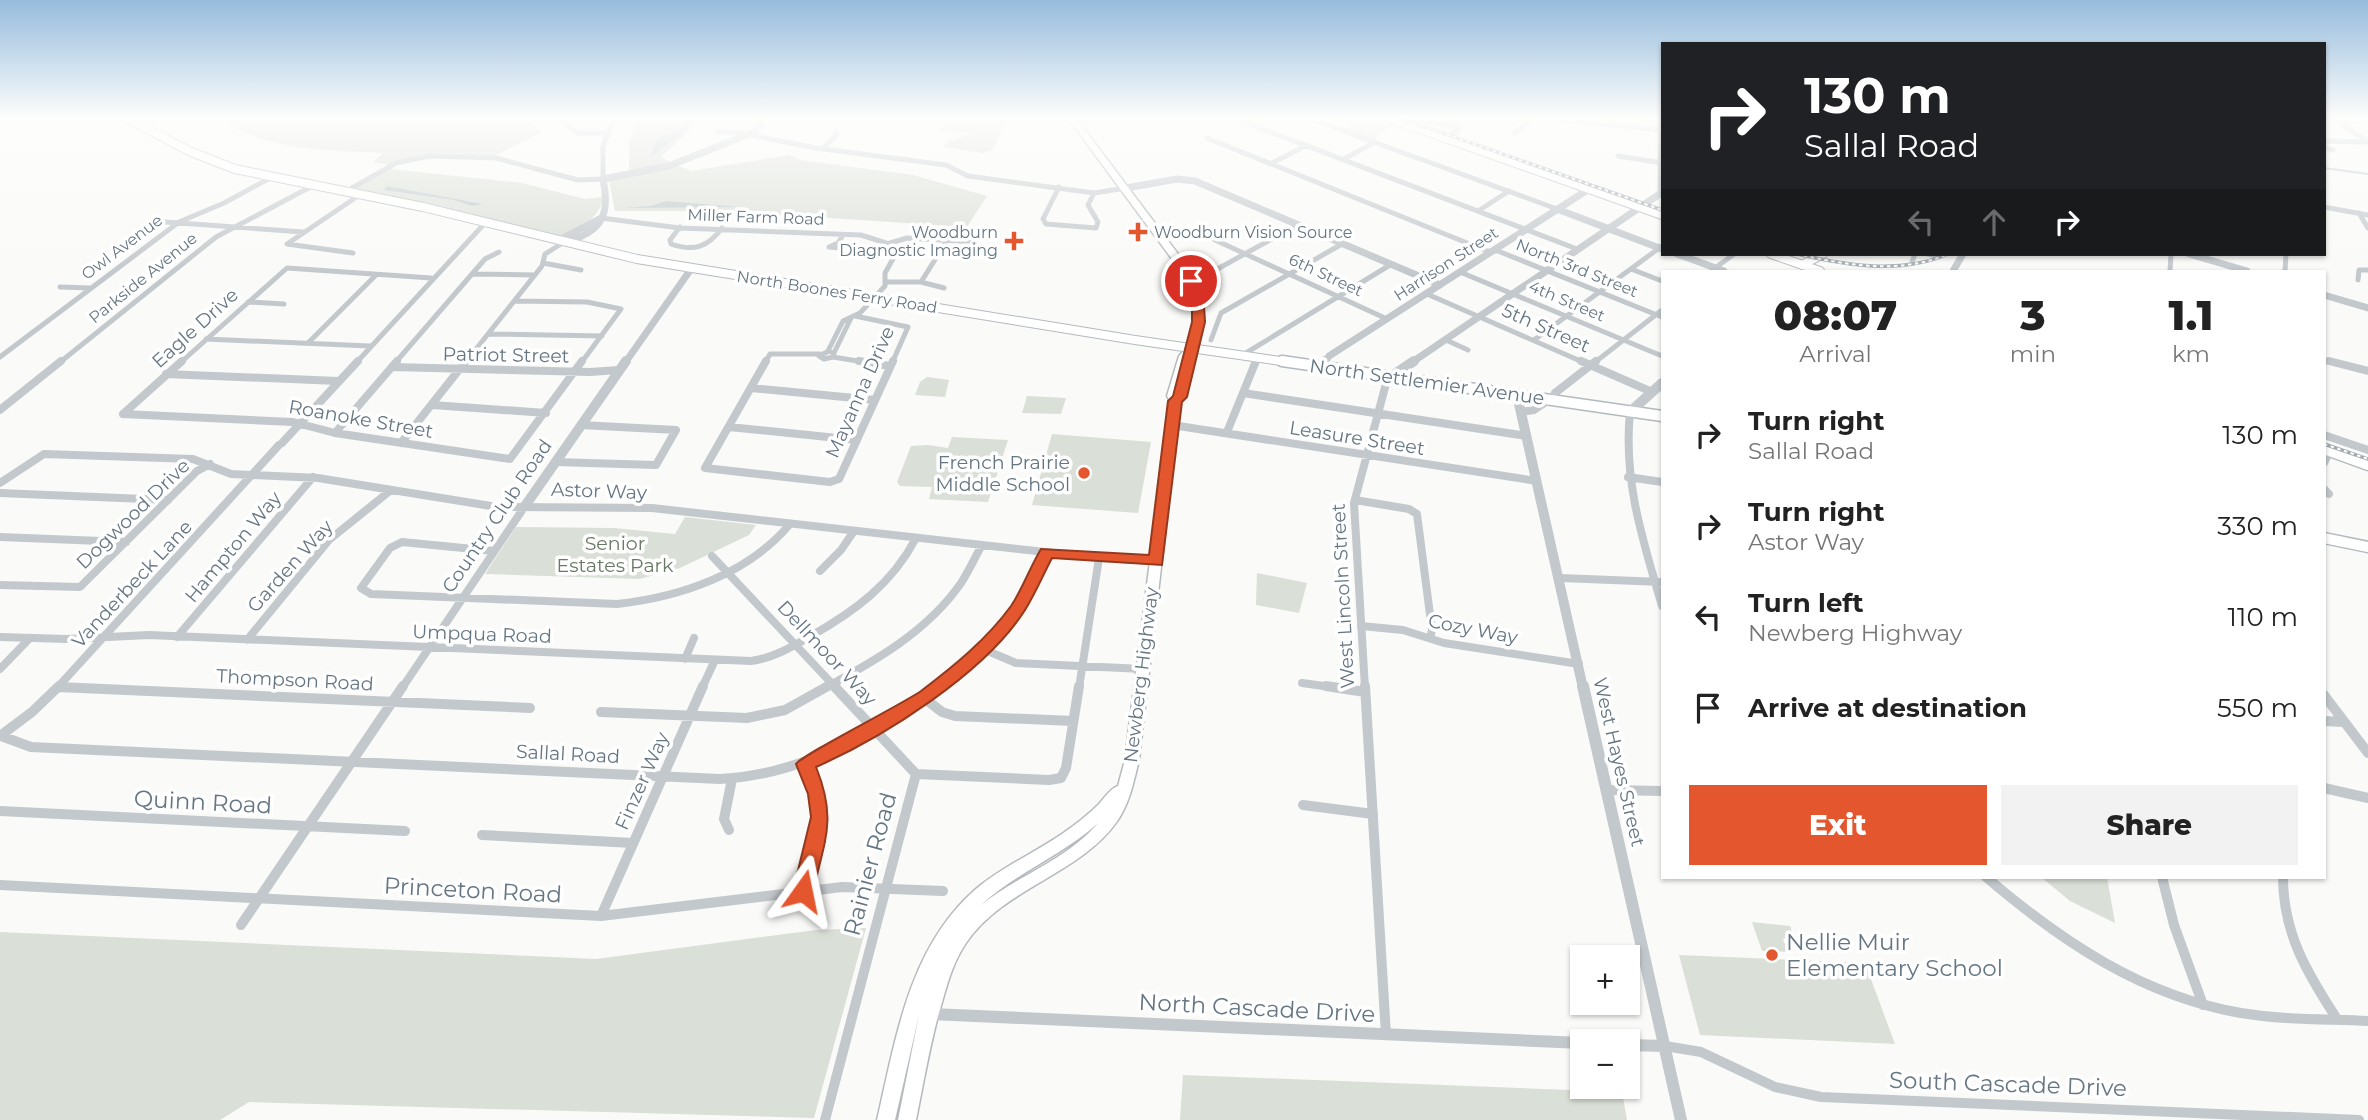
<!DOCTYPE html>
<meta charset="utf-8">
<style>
:root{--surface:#fff;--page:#f2f2f2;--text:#222;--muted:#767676;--accent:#e4572e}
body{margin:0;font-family:Montserrat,sans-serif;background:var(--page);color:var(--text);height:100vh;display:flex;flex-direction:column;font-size:26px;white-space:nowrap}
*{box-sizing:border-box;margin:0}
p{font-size:23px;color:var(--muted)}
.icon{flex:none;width:38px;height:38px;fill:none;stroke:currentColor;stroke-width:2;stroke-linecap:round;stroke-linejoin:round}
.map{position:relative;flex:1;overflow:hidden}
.details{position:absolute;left:1661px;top:270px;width:665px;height:609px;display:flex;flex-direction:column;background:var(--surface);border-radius:0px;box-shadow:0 2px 5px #0004}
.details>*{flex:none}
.top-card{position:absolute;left:1661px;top:42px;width:665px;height:214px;border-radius:0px;box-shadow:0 2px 5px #0004;background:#202124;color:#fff;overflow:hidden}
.controls{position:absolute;left:1570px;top:945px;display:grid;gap:14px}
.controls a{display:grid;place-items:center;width:70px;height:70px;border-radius:0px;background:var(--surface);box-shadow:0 2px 5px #0004;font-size:35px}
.pin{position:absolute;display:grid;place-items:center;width:60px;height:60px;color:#fff;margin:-30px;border:4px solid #fff;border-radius:50%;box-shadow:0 2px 7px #0007}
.me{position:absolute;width:77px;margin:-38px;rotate:12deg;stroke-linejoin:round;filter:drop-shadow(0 0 5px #0008)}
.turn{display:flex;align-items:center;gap:24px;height:147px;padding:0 28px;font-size:32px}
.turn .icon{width:91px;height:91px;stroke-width:2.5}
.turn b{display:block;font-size:49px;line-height:60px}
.lanes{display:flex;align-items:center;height:66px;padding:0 28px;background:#0003;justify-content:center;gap:35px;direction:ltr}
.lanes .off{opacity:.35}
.eta{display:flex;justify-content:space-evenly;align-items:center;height:119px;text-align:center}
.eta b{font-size:42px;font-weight:800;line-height:49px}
.cta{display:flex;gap:14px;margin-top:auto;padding:14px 28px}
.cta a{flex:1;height:80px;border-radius:0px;background:var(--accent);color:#fff;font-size:28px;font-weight:800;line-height:80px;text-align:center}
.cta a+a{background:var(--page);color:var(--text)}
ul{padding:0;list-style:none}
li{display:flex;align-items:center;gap:21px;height:91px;padding:0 28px}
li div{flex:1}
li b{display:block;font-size:26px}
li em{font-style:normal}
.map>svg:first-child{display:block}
.green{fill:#dadfd7}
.water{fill:#bbc7cb}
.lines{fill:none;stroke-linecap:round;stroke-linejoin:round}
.stream{stroke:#bbc7cb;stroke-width:2}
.secondary-far1-casing{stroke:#b3babf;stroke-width:10}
.secondary-casing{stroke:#b3babf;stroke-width:13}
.primary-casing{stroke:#b5babe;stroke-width:3}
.minor-far2{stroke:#c3c8cc;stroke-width:5}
.minor-far1{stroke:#c3c8cc;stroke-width:8}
.minor{stroke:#c3c8cc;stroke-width:10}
.tertiary-far2{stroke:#c3c8cc;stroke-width:7}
.tertiary-far1{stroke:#c3c8cc;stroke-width:10}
.tertiary{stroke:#c3c8cc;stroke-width:12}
.secondary-far1{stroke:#fff;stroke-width:8}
.secondary{stroke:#fff;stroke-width:10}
.primary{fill:#fff;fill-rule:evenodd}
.rail-casing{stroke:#a2aab0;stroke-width:3.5}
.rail{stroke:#fff;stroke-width:2;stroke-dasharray:3.5;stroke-linecap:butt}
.route{fill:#e4572e;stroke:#94391e;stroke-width:2}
.poi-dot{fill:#e4572e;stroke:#fff;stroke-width:2.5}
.labels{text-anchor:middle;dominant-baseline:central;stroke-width:7;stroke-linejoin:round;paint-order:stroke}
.far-street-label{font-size:16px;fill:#657683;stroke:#fff}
.far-poi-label{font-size:16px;fill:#657683;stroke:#fff;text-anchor:end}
.street-label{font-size:19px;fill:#657683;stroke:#fff}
.poi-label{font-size:19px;fill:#657683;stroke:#fff;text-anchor:end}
.park-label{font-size:19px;fill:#687a64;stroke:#fff}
.near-street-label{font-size:23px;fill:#657683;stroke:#fff}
.near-poi-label{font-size:23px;fill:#657683;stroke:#fff;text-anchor:start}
</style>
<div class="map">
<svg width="2368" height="1120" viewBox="0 0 2368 1120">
<rect width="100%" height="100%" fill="#fafaf8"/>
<!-- green -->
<path class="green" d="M231,118H524L542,132L494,156L429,154L389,165L373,162L383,153C329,150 272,152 225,122Z
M639,118H703L661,157L670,162L629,172V143Z
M947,118H1008L992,150L983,153L943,147L949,141L972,133L940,131Z
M1343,118H1380L1394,125L1382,131L1374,140L1344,129L1356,123Z
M790,155L800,160L913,175L987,196L967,227L722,211H615L609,180L677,165L691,171Z
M390,169L522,183L585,199L602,197C604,216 574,234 557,237L356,189Z
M927,377L949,380L945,397L915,395L920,382Z
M1027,396L1066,398L1061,414L1022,413Z
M1052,434L1151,442L1138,513L1032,505Z
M952,437L1008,440L988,502L929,499L932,487L900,486L897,482L911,446L928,445L948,448Z
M685,517L756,525L749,535L680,568L640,579L485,574L516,527L614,528L675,534Z
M1257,573L1307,583L1299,613L1256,605Z
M2041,877H2107L2115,923L2070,901Z
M1752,922L1790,926L1793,934L1783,939L1788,952L1762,951Z
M866,928L814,1118L249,1102L220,1120H0V932L596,959L816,930Z
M1679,955L1865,963L1895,1044L1700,1035Z
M1183,1075L1622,1092L1627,1120H1180Z"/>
<!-- water -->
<path class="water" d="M691,118H698L677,138L650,157L656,140L683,126Z
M387,186L482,204L472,206L454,200L384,190Z
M666,201L738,207L624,208L651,206Z"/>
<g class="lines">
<!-- stream -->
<path class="stream" d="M2324,168L2368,174"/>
<!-- secondary-far1 casing -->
<g class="secondary-far1-casing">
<path id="secondary-far1" d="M126,118L191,152L235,169L423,207L637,259L1135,340L1294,363
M1389,118L1662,215
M1771,254L1820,271
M1802,265L1823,254"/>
</g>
<!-- secondary casing -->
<g class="secondary-casing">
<path id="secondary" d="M1282,361L1662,416
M2324,449L2368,465
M2324,538L2368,547"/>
</g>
<!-- primary casing -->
<g class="primary-casing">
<path id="primary" d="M1068,118H1076L1193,274L1200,292L1204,317L1196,356L1195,358H1188L1177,396L1180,401L1139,760C1134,780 1130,802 1118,820C1080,875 1004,887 966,943C950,967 946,990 938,1016C929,1050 923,1085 916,1120H898L919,1015L895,1120H877C896,1038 909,947 976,889C1002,867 1034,853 1062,834C1075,825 1088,815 1099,804C1105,797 1110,789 1118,786L1125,760L1170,401L1167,396L1179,356L1188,346L1194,317L1190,292L1183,274ZM1098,823C1067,860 1016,876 980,906C1015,873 1062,856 1098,823Z"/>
</g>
<!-- minor-far2 -->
<path class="minor-far2" d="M557,118L578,133H608
M1234,118L1577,249
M1308,118L1557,209
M1414,118L1456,127
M1545,118L1662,130
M2332,118L2366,140
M2324,120L2357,121
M718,132H735L816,148L946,165L968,176L1094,193L1126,188
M1515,133L1533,118
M1207,138L1487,251H1498L1662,317
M2324,141L2368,142
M2324,147L2333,150
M822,149L836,136V132
M1618,156L1662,163
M1344,159L1375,142
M1270,164L1307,145
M1059,187L1043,219L1046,224L1096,228L1098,222L1088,205L1094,193
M347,191L396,163L429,156L496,158L578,180L603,179V146L614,118
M2324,207L2368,215
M1478,211L1509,191
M2359,213L2368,228
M601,218L680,228L861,235L886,243L894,257L885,273V286L860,313L843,321L828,351
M152,221L303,232
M680,227L670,240L671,244C694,252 708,247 722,228
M1215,240L1387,319
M838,243L842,245L841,248L829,247Z
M838,243L843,235
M887,244L907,238L975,242
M353,253L287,244L361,194
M1928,254L1938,256
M1912,262L1915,254
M543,263L581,270
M1631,269L1662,281
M1711,271L1734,254
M2170,271L2171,254
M2285,271L2286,254
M1212,272L1297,225
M1460,272L1662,356
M472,274L535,275
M2358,280L2359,270H2368
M886,282H921L944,288
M921,282L946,242
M60,287L90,288
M1427,294L1585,363
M515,301L587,302L621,309L581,363
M248,302L284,304
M855,316L908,327L892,363
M489,334L602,336
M206,339L370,346
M1211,340L1221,313L1342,244
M1446,340L1468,350
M1534,340L1662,246
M308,343L375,276
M829,351L834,353L833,357L824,359L819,356Z
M834,353L851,318
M1241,356L1390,265
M0,357L179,222L224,203L272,177
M833,357L870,363
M2324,360L2336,363
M59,363L216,237L314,185
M180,363L287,268L431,278
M356,363L486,222
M395,363L485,259L499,252
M465,363L542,266L545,254L564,242
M765,363L770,354H820
M1255,363L1257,359
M1594,363L1662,310"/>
<!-- minor-far1 -->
<path class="minor-far1" d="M766,361L705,468L830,482L839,479L893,361
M859,361L890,366
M1581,361L1652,392
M2329,361L2368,371
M392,367L590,372L619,370
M166,374L338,381
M751,388L875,400
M1243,393L1527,436
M1555,393L1596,361
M432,405L546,413
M0,410L61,361
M1521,412L1534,410L1549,400
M1630,412C1623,481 1643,541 1662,606
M123,414L293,422L335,433L510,459L582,361
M123,414L182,361
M1172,425L1537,481
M729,427L857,440
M1227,432L1256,361
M335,433L397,361
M2324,435L2368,450
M282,443L358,361
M401,443L466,361
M555,462L656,465L676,430L581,425
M2324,463L2330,451
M1628,477L1662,482
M0,483L44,454L193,459L231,474L318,478L497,507L652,508L1099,558L1156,561
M2324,489L2329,494
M0,493L168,500
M1355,500L1409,509L1417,514L1432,630L1430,638
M0,537L126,542
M494,551L402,542L390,548L361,588L371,594L617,604C681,597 748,574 790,524
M712,556L836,688
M820,571L841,550L854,531
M1560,578L1662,582
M0,585L80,587L197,471L210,464
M1361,626L1403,630L1444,643L1579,664
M0,637L67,639L149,635L751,661C773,658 792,647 811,636C855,611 892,584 916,538
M177,637L313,477
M247,640L329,540L391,490
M983,649L1016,663L1143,669
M685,659L694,638
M0,669L30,638
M1302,683L1338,688
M58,687L83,688
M57,688L279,445
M402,688L525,506
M702,688L715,660
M825,688C875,661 928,631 961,583C969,571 975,557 982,545
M935,688C984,650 1021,609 1047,552
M1079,688L1099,558
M1365,688L1354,503L1387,380L1392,376"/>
<!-- minor -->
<path class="minor" d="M834,686L916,774
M1326,686L1365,692
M1365,686L1386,1035
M58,687L530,708
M2324,695L2368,753
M924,698L942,712L955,716L1073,721
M601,712L747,718L785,710L828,686
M2324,721L2344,722
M0,736L32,712L59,686
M1,736L31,747L720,779C801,775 874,734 937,686
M916,774L1049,780L1061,778L1066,768L1079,686
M2324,788L2368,798
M1607,790L1662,791
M1303,805L1373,814
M0,811L405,831
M729,830L724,819L732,779
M482,835L633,843
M1986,877C2061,941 2142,996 2241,1013C2283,1020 2326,1019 2368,1021
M2162,877L2174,925L2203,1005
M2283,877C2283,933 2307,973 2337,1019
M0,885L601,916L842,887L943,891
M803,891C811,835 828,822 806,764
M601,916L703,686
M241,925L403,686
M1665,1046L1701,1052L1775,1087L1821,1097L2359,1120
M825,1120L916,774"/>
<!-- tertiary-far2 -->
<path class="tertiary-far2" d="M1447,138L1457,131L1456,118
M1126,188L1177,179L1195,181L1440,285
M1557,209L1662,249
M565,241V237L601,218
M564,242C601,233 611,216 603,179L669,166L754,132L761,125V118
M1677,254L1724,271
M2189,254L2247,271
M1953,271L1963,254
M2324,295L2368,308
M625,363L691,269
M1324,363L1329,356L1589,189
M1411,363L1661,193L1662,118"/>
<!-- tertiary-far1 -->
<path class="tertiary-far1" d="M1322,366L1325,361
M1392,376L1414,361
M1517,395L1583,688
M1630,412L1662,383
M525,506L626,361"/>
<!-- tertiary -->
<path class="tertiary" d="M1583,686L1681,1120
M931,1014L1582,1043
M1628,1045L1665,1046"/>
<!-- secondary-far1 -->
<use href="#secondary-far1" class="secondary-far1"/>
<!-- secondary -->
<use href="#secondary" class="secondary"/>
<!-- primary -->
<use href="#primary" class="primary"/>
<!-- rail casing -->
<g class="rail-casing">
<path id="rail" d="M1400,118L1662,210
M1797,254C1846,265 1900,275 1948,254
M2324,444L2368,459"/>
</g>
<!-- rail -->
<use href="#rail" class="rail"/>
</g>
<!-- sky -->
<linearGradient id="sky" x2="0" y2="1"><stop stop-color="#96bcdc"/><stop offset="0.43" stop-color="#fdfdfc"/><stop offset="1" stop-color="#fdfdfc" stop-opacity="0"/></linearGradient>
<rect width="2368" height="274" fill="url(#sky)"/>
<!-- route -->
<path class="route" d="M1191,277L1197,281L1204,307L1205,322L1187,397L1182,402L1162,565L1052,558C1043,575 1035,594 1025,610C985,673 884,737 816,767C837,819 825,839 813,891L810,897L803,899L796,897L793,891L811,817L808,794L796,764C801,755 903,704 921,691C954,666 987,639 1011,606C1023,588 1030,567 1041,549L1149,555L1168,401L1173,396L1192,322V307L1185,281Z"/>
<!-- markers -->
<g class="poi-dot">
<path d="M1134.5 221.5h7v7h7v7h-7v7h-7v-7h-7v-7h7z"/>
<path d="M1010.5 230.5h7v7h7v7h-7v7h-7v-7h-7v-7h7z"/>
<circle cx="1084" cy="473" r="7"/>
<circle cx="1772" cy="955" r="7"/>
</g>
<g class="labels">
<!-- far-street labels -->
<g class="far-street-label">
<text transform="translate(756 217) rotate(2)">Miller Farm Road</text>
<text transform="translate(122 247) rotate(-37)">Owl Avenue</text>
<text transform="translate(1446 264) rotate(-33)">Harrison Street</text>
<text transform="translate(1577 268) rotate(22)">North 3rd Street</text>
<text transform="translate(1326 275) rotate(25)">6th Street</text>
<text transform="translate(143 278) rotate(-39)">Parkside Avenue</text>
<text transform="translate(837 292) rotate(9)">North Boones Ferry Road</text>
<text transform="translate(1567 301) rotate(23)">4th Street</text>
</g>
<!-- far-poi labels -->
<g class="far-poi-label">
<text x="998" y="232">Woodburn<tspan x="998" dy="18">Diagnostic Imaging</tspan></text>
<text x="1154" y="232" text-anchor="start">Woodburn Vision Source</text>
</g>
<!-- street labels -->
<g class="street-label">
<text transform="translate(195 328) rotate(-42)">Eagle Drive</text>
<text transform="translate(1546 328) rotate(24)">5th Street</text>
<text transform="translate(506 355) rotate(1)">Patriot Street</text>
<text transform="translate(1427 382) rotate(8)">North Settlemier Avenue</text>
<text transform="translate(860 392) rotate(-66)">Mayanna Drive</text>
<text transform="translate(361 419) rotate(10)">Roanoke Street</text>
<text transform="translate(1357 438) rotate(9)">Leasure Street</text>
<text transform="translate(599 491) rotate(2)">Astor Way</text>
<text transform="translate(133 514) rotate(-44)">Dogwood Drive</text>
<text transform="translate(497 516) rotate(-56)">Country Club Road</text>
<text transform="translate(233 547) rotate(-50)">Hampton Way</text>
<text transform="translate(290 566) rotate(-48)">Garden Way</text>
<text transform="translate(132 584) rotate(-47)">Vanderbeck Lane</text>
<text transform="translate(1343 596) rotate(-93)">West Lincoln Street</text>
<text transform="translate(1473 629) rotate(11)">Cozy Way</text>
<text transform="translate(482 634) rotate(2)">Umpqua Road</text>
<text transform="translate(827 653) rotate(47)">Dellmoor Way</text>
<text transform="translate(1141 675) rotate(-83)">Newberg Highway</text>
<text transform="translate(295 680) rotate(3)">Thompson Road</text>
<text transform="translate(568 754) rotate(3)">Sallal Road</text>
<text transform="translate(1619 762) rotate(77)">West Hayes Street</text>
<text transform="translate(642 781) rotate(-66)">Finzer Way</text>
</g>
<!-- poi labels -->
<g class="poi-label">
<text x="1070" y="462">French Prairie<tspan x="1070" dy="22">Middle School</tspan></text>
</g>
<!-- park labels -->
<g class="park-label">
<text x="615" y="543">Senior<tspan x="615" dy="22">Estates Park</tspan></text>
</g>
<!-- near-street labels -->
<g class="near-street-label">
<text transform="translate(203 802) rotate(3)">Quinn Road</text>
<text transform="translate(870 864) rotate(-75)">Rainier Road</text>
<text transform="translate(473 890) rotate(3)">Princeton Road</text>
<text transform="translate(1257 1008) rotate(3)">North Cascade Drive</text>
<text transform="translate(2008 1084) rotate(2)">South Cascade Drive</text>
</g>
<!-- near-poi labels -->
<g class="near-poi-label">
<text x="1786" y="942">Nellie Muir<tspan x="1786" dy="26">Elementary School</tspan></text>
</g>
</g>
</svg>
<div class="controls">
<a>+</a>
<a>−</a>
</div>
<div class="pin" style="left:1191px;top:281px;background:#d93025"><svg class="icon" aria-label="arrive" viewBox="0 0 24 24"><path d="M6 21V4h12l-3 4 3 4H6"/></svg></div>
<svg class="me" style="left:803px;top:891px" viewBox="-20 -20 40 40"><path d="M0-17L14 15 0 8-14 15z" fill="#e4572e" stroke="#fff" stroke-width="4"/></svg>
<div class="top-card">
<div class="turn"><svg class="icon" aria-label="right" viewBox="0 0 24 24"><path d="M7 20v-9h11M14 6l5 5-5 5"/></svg><div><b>130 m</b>Sallal Road</div></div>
<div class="lanes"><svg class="icon off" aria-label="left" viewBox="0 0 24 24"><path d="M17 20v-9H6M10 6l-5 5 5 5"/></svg><svg class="icon off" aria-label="ahead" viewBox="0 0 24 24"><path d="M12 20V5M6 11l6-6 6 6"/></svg><svg class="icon" aria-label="right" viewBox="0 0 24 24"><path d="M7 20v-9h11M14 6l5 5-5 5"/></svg></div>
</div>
<section class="details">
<div class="eta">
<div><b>08:07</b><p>Arrival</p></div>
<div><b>3</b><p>min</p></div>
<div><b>1.1</b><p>km</p></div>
</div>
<ul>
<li><svg class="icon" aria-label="right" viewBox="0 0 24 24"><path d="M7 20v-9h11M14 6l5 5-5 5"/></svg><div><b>Turn right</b><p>Sallal Road</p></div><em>130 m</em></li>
<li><svg class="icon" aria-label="right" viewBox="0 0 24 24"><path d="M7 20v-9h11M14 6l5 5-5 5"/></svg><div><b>Turn right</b><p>Astor Way</p></div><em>330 m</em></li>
<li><svg class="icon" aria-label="left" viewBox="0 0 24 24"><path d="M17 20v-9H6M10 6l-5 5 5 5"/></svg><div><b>Turn left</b><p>Newberg Highway</p></div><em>110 m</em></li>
<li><svg class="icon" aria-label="arrive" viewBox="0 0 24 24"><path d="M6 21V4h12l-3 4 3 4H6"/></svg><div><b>Arrive at destination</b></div><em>550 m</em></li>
</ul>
<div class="cta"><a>Exit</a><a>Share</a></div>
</section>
</div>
